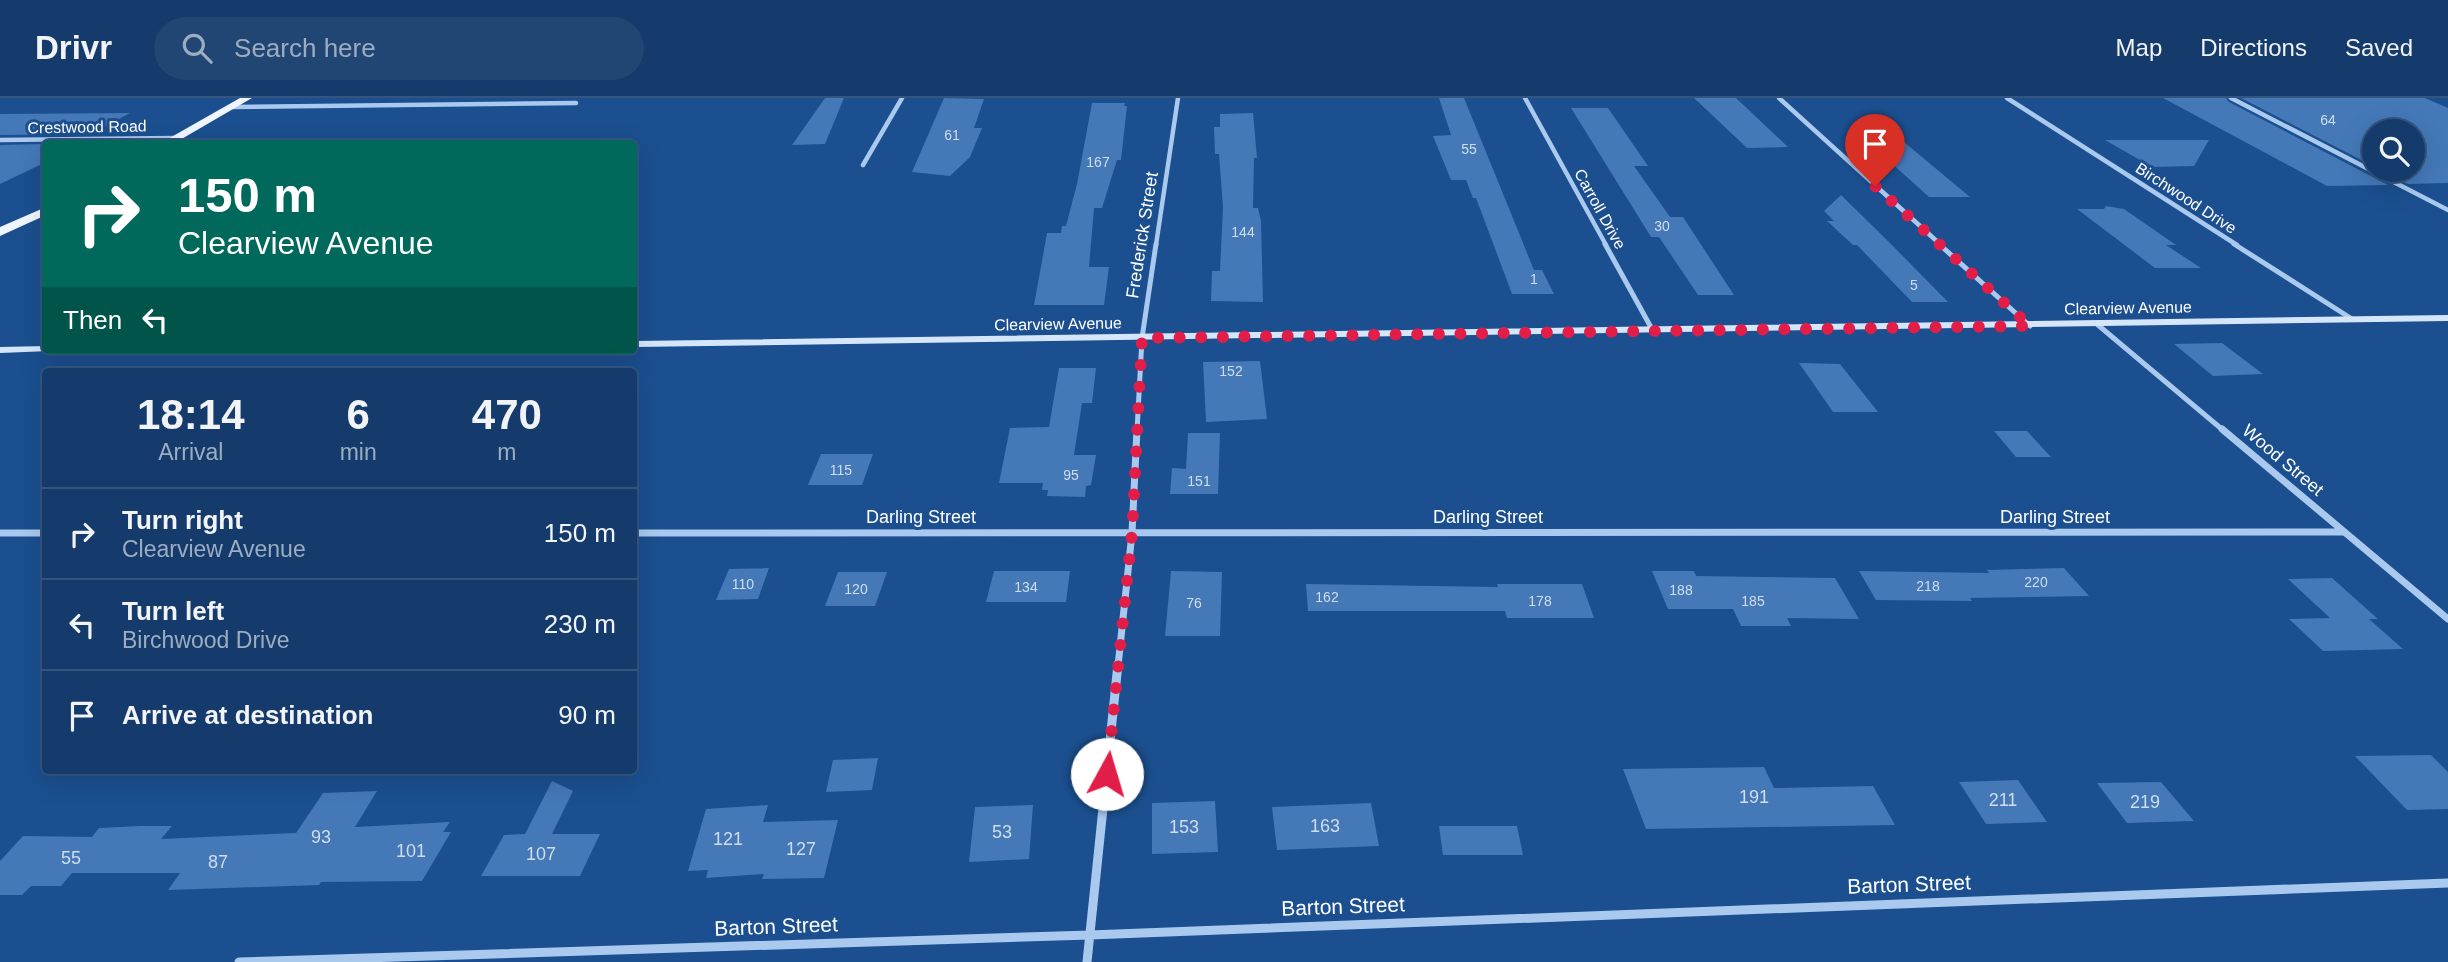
<!DOCTYPE html>
<style>
:root{--surface:#143b6b;--page:#214673;--text:#f1f3f6;--muted:#9dadc1;--line:#33557e}
body{margin:0;font-family:Arial,sans-serif;background:var(--page);color:var(--text);height:100vh;display:flex;flex-direction:column;font-size:26px;white-space:nowrap}
*{box-sizing:border-box;margin:0}
p{font-size:23px;color:var(--muted)}
.icon{flex:none;width:38px;height:38px;fill:none;stroke:currentColor;stroke-width:2;stroke-linecap:round;stroke-linejoin:round}
.map{position:relative;flex:1;overflow:hidden}
.details{position:absolute;left:42px;top:270px;width:595px;height:406px;display:flex;flex-direction:column;background:var(--surface);border-radius:7px;box-shadow:0 7px 28px #0002,0 0 0 2px var(--line)}
.details>*{flex:none}
.hud{position:absolute;left:42px;top:42px;width:595px;height:214px;border-radius:7px;box-shadow:0 7px 28px #0002,0 0 0 2px var(--line);background:#00695c;color:#fff;overflow:hidden}
.controls{position:absolute;left:2362px;top:21px;display:grid;gap:14px}
.controls a{display:grid;place-items:center;width:63px;height:63px;border-radius:50%;background:var(--surface);box-shadow:0 7px 28px #0002,0 0 0 2px var(--line);font-size:35px}
.pin{position:absolute;display:grid;place-items:center;width:60px;height:60px;color:#fff;margin:-72px -30px;border-radius:50% 50% 50% 0;rotate:-45deg;box-shadow:0 0 7px #0007}
.pin .icon{rotate:45deg}
.me{position:absolute;width:77px;margin:-38px;rotate:6deg;stroke-linejoin:round;filter:drop-shadow(0 0 5px #0008)}
.turn{display:flex;align-items:center;gap:24px;height:147px;padding:0 21px;font-size:32px}
.turn .icon{width:91px;height:91px;stroke-width:2.5}
.turn b{display:block;font-size:49px;line-height:60px}
.then{display:flex;align-items:center;height:66px;padding:0 21px;background:#0003;gap:14px;font-size:26px}
.eta{display:flex;justify-content:space-evenly;align-items:center;height:119px;text-align:center}
.eta b{font-size:42px;font-weight:700;line-height:49px}
ul{padding:0;list-style:none}
li{display:flex;align-items:center;gap:21px;height:91px;padding:0 21px;border-top:2px solid var(--line)}
li div{flex:1}
li b{display:block;font-size:26px}
li em{font-style:normal}
header{display:flex;align-items:center;gap:42px;box-sizing:border-box;height:98px;padding:0 35px;background:var(--surface);border-bottom:2px solid var(--line)}
header strong{font-size:33px}
nav{display:flex;gap:38px;margin-inline-start:auto;font-size:24px}
.search{width:490px;height:63px;background:var(--page);display:flex;align-items:center;gap:18px;box-sizing:border-box;padding:0 24px;border-radius:38px;color:var(--muted);font-size:26px}
.map>svg:first-child{display:block}
.building{fill:#4478b7}
.lines{fill:none;stroke-linecap:round;stroke-linejoin:round}
.street-far3{stroke:#a9c9ee;stroke-width:4.5}
.street-far2{stroke:#a9c9ee;stroke-width:5}
.street-far1{stroke:#a9c9ee;stroke-width:7}
.street{stroke:#a9c9ee;stroke-width:9}
.secondary{fill:#d6e6fa;fill-rule:evenodd}
.primary{fill:#f0f6ff;fill-rule:evenodd}
.route{stroke:#e11d48;stroke-width:12;stroke-dasharray:0 21.6}
.labels{text-anchor:middle;dominant-baseline:central;stroke-width:6;stroke-linejoin:round;paint-order:stroke}
.number-label{font-size:14px;fill:#d0dded}
.far-street-label{font-size:16px;fill:#fff;stroke:#1b4f8f}
.street-label{font-size:18px;fill:#fff;stroke:#1b4f8f}
.near-number-label{font-size:18px;fill:#d0dded}
.near-street-label{font-size:21px;fill:#fff;stroke:#1b4f8f}
</style>
<header>
<strong>Drivr</strong>
<div class="search"><svg class="icon" aria-label="search" viewBox="0 0 24 24"><circle cx="10" cy="10" r="6"/><path d="M15 15l6 6"/></svg>Search here</div>
<nav><a>Map</a><a>Directions</a><a>Saved</a></nav>
</header>
<div class="map">
<svg width="2448" height="864" viewBox="0 0 2448 864">
<rect width="100%" height="100%" fill="#1b4f8f"/>
<!-- building -->
<path class="building" d="M825,0H844L825,46L792,47Z
M944,0L984,1L974,30H982L970,59L950,78L912,74Z
M1439,0H1464L1534,172H1542L1554,196H1512L1476,100H1473L1466,82H1451L1433,38L1451,37Z
M1694,0H1736L1788,49L1747,50Z
M2163,0H2226L2229,4L2388,87L2327,88Z
M2241,0H2425L2448,10V85L2408,86L2381,72H2413V33H2375V69Z
M1092,5H1125L1124,8H1127L1121,62H1117L1102,110H1094L1089,169H1109L1104,207H1034L1047,135H1061L1062,128H1066L1077,86Z
M1571,10H1608L1648,68H1634L1670,119H1683L1734,197H1698L1659,139H1651Z
M130,15L91,36L0,37V16Z
M1253,15L1257,60H1254L1253,110H1258L1261,123L1263,204L1211,203L1212,173H1220L1223,109L1219,56H1215L1214,29H1220V16Z
M2105,42H2209L2194,68L2152,69Z
M1868,44H1904L1970,99H1929Z
M46,46V64L0,86V47Z
M1841,97L1891,146L1948,204H1912L1857,147H1853L1827,123H1834L1824,113Z
M2106,108L2124,111L2176,147H2166L2201,170H2155L2077,111H2104Z
M2222,245L2263,276L2213,278L2174,246Z
M1260,263L1267,321L1206,324L1203,264Z
M1799,265L1840,266L1878,314H1833Z
M1059,270H1096L1092,305H1082L1074,357H1096L1091,387L1086,388L1085,399L1047,398L1048,392H1042L1043,385H999L1010,330L1049,329Z
M1994,333H2027L2051,359H2016Z
M1188,335H1220L1218,396H1170L1172,370L1186,371Z
M821,356H873L862,387H808Z
M769,470L758,501L716,502L729,471Z
M2064,470L2089,498L1970,500L1972,503L1876,502L1859,473L1989,475L1987,472Z
M994,473H1070L1066,504H986Z
M1171,473L1222,474L1220,538H1165Z
M1652,473H1694L1696,478L1835,480L1859,521L1787,520L1791,528H1741L1733,511H1668Z
M838,474H887L875,508H825Z
M2332,480L2378,521H2369L2403,551L2323,553L2289,521L2330,520L2288,481Z
M1306,486L1498,489L1497,486H1582L1594,520H1507L1505,513H1308Z
M2431,657L2448,674V711L2407,712L2355,658Z
M878,660L872,692L826,694L833,662Z
M1764,669L1774,690L1873,688L1895,727L1646,731L1623,671Z
M2018,682L2047,724L1986,726L1959,684Z
M552,683L573,693L552,736H600L580,778H481L504,737L525,736Z
M2161,684L2194,723L2127,725L2097,685Z
M377,693L355,729L450,724L443,734H451L422,783L321,784L319,787L168,792L180,775H72L61,788H31L22,797H0V763L23,738L92,739L99,730L140,728H172L161,741L296,735L323,695Z
M1215,703L1218,754L1152,756V705Z
M1371,705L1379,748L1277,752L1272,709Z
M768,707L763,724L838,722L824,780L762,781L764,776L706,780L708,772L688,773L706,711Z
M1033,707L1029,761L969,764L975,709Z
M1439,728H1517L1523,757H1443Z"/>
<g class="lines">
<!-- street-far3 -->
<path class="street-far3" d="M1525,0L1606,147
M1779,0L1941,147
M2007,0L2237,147
M2231,0L2448,112
M231,9L576,5
M0,42L174,40
M863,67L902,0
M1156,147L1178,0"/>
<!-- street-far2 -->
<path class="street-far2" d="M1605,146L1653,233
M1939,146L2030,228
M2234,146L2352,221
M2098,227L2224,333
M1137,333L1142,240L1156,146"/>
<!-- street-far1 -->
<path class="street-far1" d="M2222,331L2448,521
M0,435H46
M634,435L2343,434
M1118,568L1132,435L1137,331"/>
<!-- street -->
<path class="street" d="M239,864L1090,837L2448,785
M1087,864L1118,566"/>
<!-- secondary -->
<path class="secondary" d="M2448,217V223L634,249V243Z
M46,248V252L50,253L0,255V249Z"/>
<!-- primary -->
<path class="primary" d="M240,0H252L173,46H159Z
M46,109V117L0,138V129Z"/>
</g>
<g class="lines">
<!-- route -->
<path class="route" d="M1107,676L1132,435L1142,240L2030,228L1875,88"/>
</g>
<g class="labels">
<!-- number labels -->
<g class="number-label">
<text x="2328" y="22">64</text>
<text x="952" y="37">61</text>
<text x="1469" y="51">55</text>
<text x="1098" y="64">167</text>
<text x="1662" y="128">30</text>
<text x="1243" y="134">144</text>
<text x="1534" y="181">1</text>
<text x="1914" y="187">5</text>
<text x="1231" y="273">152</text>
<text x="841" y="372">115</text>
<text x="1071" y="377">95</text>
<text x="1199" y="383">151</text>
<text x="2036" y="484">220</text>
<text x="743" y="486">110</text>
<text x="1928" y="488">218</text>
<text x="1026" y="489">134</text>
<text x="856" y="491">120</text>
<text x="1681" y="492">188</text>
<text x="1327" y="499">162</text>
<text x="1540" y="503">178</text>
<text x="1753" y="503">185</text>
<text x="1194" y="505">76</text>
</g>
<!-- far-street labels -->
<g class="far-street-label">
<text transform="translate(87 29) rotate(-1)">Crestwood Road</text>
<text transform="translate(2186 100) rotate(33)">Birchwood Drive</text>
<text transform="translate(1600 111) rotate(61)">Carroll Drive</text>
<text transform="translate(2128 210) rotate(-1)">Clearview Avenue</text>
<text transform="translate(1058 226) rotate(-1)">Clearview Avenue</text>
</g>
<!-- street labels -->
<g class="street-label">
<text transform="translate(1142 137) rotate(-81)">Frederick Street</text>
<text transform="translate(2283 362) rotate(40)">Wood Street</text>
<text x="921" y="419">Darling Street</text>
<text x="1488" y="419">Darling Street</text>
<text x="2055" y="419">Darling Street</text>
</g>
<!-- near-number labels -->
<g class="near-number-label">
<text x="1754" y="699">191</text>
<text x="2003" y="702">211</text>
<text x="2145" y="704">219</text>
<text x="1325" y="728">163</text>
<text x="1184" y="729">153</text>
<text x="1002" y="734">53</text>
<text x="321" y="739">93</text>
<text x="728" y="741">121</text>
<text x="801" y="751">127</text>
<text x="411" y="753">101</text>
<text x="541" y="756">107</text>
<text x="71" y="760">55</text>
<text x="218" y="764">87</text>
</g>
<!-- near-street labels -->
<g class="near-street-label">
<text transform="translate(1909 786) rotate(-2)">Barton Street</text>
<text transform="translate(1343 808) rotate(-2)">Barton Street</text>
<text transform="translate(776 828) rotate(-2)">Barton Street</text>
</g>
</g>
</svg>
<div class="controls">
<a><svg class="icon" aria-label="search" viewBox="0 0 24 24"><circle cx="10" cy="10" r="6"/><path d="M15 15l6 6"/></svg></a>
</div>
<div class="pin" style="left:1875px;top:88px;background:#d93025"><svg class="icon" aria-label="arrive" viewBox="0 0 24 24"><path d="M6 21V4h12l-3 4 3 4H6"/></svg></div>
<svg class="me" style="left:1107px;top:676px" viewBox="-20 -20 40 40"><circle r="19" fill="#fff"/><path d="M0-13L10 11 0 6-10 11z" fill="#e11d48"/></svg>
<div class="hud">
<div class="turn"><svg class="icon" aria-label="right" viewBox="0 0 24 24"><path d="M7 20v-9h11M14 6l5 5-5 5"/></svg><div><b>150 m</b>Clearview Avenue</div></div>
<div class="then">Then<svg class="icon" aria-label="left" viewBox="0 0 24 24"><path d="M17 20v-9H6M10 6l-5 5 5 5"/></svg></div>
</div>
<section class="details">
<div class="eta">
<div><b>18:14</b><p>Arrival</p></div>
<div><b>6</b><p>min</p></div>
<div><b>470</b><p>m</p></div>
</div>
<ul>
<li><svg class="icon" aria-label="right" viewBox="0 0 24 24"><path d="M7 20v-9h11M14 6l5 5-5 5"/></svg><div><b>Turn right</b><p>Clearview Avenue</p></div><em>150 m</em></li>
<li><svg class="icon" aria-label="left" viewBox="0 0 24 24"><path d="M17 20v-9H6M10 6l-5 5 5 5"/></svg><div><b>Turn left</b><p>Birchwood Drive</p></div><em>230 m</em></li>
<li><svg class="icon" aria-label="arrive" viewBox="0 0 24 24"><path d="M6 21V4h12l-3 4 3 4H6"/></svg><div><b>Arrive at destination</b></div><em>90 m</em></li>
</ul>
</section>
</div>
